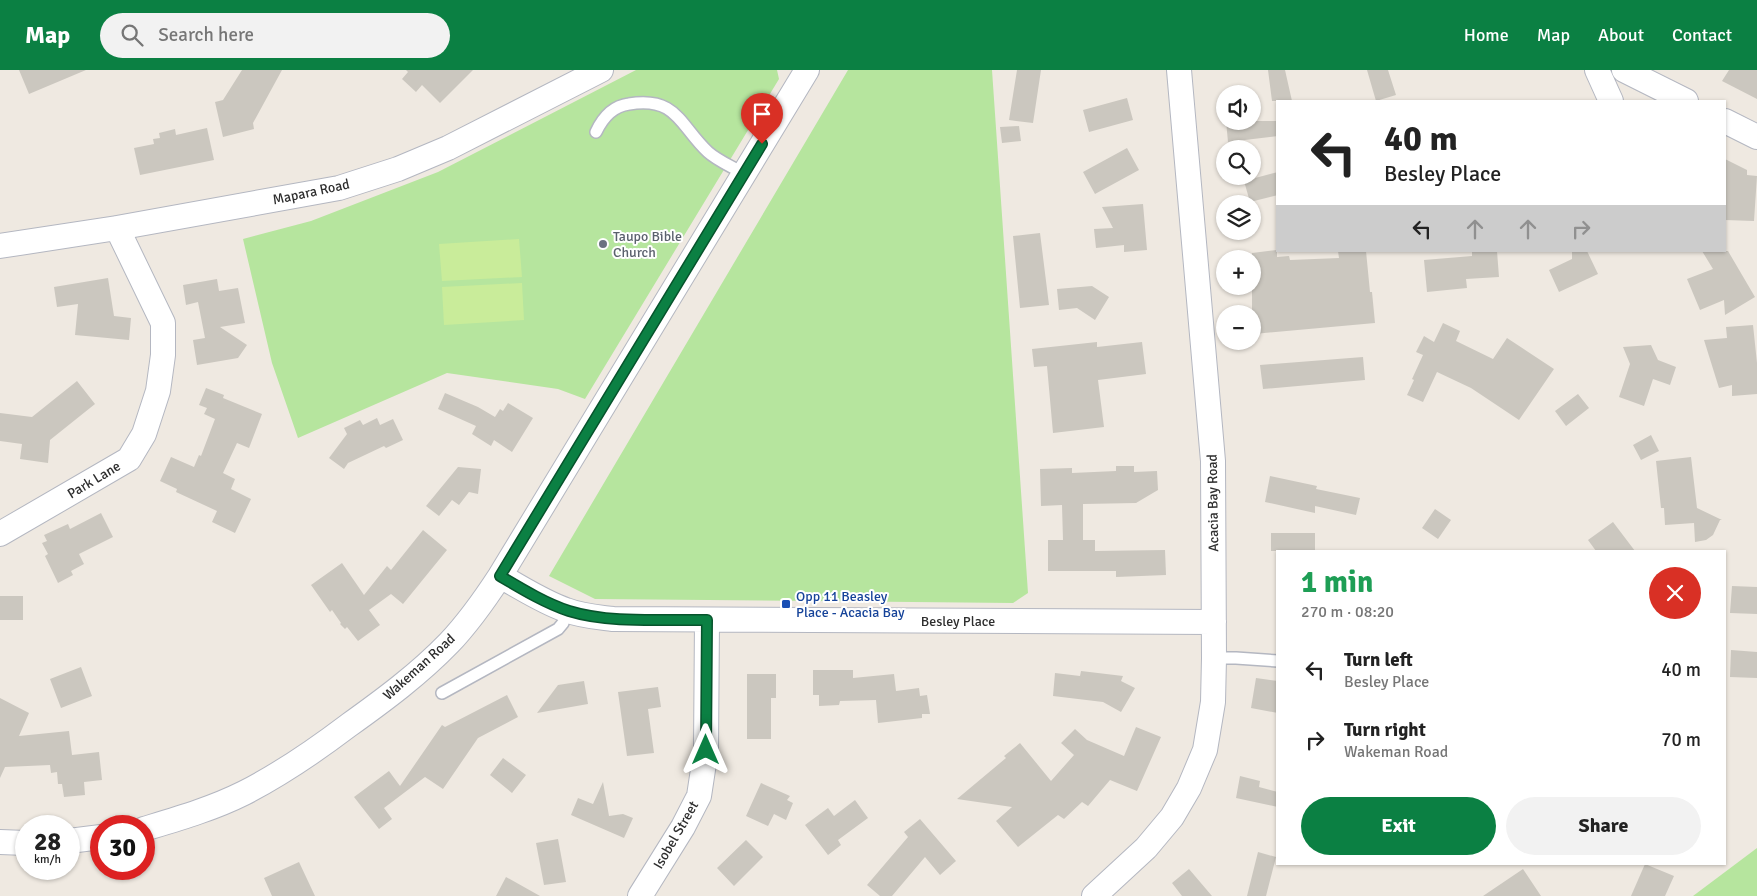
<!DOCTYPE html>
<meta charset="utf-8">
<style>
:root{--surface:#fff;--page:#f2f2f2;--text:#222;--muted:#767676;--accent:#0b8043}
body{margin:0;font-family:Signika,sans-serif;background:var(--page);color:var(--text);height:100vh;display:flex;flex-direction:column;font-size:19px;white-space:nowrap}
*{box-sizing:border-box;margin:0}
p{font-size:16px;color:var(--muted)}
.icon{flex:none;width:28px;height:28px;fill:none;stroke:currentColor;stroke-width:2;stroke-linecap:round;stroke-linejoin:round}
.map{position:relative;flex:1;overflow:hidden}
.sheet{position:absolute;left:1276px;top:480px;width:450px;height:315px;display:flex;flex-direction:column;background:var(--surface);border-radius:0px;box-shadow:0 1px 4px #0004}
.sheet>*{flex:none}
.hud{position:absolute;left:1276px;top:30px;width:450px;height:152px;border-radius:0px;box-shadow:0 1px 4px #0004;background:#fff;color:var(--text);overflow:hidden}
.fabs{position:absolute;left:1216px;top:15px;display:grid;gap:10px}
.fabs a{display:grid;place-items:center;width:45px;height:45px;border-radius:50%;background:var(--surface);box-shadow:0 1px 4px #0004;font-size:25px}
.speed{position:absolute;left:15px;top:745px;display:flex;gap:10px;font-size:25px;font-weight:700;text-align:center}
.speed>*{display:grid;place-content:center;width:65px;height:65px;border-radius:50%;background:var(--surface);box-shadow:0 1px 4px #0004;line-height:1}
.speed small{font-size:12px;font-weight:400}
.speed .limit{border:8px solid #d22;background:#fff;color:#111}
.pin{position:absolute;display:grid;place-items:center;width:42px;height:42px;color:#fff;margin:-51px -21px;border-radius:50% 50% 50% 0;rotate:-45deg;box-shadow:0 0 5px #0007}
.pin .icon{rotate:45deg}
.me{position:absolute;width:55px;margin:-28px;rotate:0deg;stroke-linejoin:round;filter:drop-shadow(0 0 4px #0008)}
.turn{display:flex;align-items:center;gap:18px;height:105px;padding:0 25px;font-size:22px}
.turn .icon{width:65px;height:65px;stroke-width:2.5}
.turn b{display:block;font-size:35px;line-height:42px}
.lanes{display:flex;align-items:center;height:48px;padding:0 25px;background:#0003;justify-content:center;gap:25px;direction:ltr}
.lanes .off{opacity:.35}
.round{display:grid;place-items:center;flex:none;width:52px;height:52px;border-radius:26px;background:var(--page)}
.summary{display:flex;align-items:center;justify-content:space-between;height:85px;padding:0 25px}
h1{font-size:30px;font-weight:700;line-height:38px;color:#1e9e55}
.cta{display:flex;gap:10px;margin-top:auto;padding:10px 25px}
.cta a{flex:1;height:58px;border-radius:30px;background:var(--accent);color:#fff;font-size:20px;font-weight:700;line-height:58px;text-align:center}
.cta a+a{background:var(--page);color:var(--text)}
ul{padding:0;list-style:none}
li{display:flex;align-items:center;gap:15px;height:70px;padding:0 25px}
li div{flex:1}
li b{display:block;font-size:19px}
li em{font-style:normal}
header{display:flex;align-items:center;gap:30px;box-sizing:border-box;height:70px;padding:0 25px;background:var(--accent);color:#fff}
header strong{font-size:24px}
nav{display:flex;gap:28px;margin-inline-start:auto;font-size:18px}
.search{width:350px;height:45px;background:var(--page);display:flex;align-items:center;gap:12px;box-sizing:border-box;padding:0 18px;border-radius:28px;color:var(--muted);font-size:19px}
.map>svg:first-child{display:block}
.green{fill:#b6e59e}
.pitch{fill:#c9ec9a}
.building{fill:#cbc7bf}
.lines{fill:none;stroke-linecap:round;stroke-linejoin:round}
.service-casing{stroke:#b4b7c1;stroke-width:14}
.minor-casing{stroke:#b4b7c1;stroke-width:26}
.service{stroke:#fff;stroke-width:11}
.minor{stroke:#fff;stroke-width:24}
.route-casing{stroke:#07532c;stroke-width:12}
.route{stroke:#0b8043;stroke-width:9}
.worship-dot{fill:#6b7280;stroke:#fff;stroke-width:2}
.transit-dot{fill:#1a4fb4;stroke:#fff;stroke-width:2}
.labels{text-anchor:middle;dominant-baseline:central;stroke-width:4;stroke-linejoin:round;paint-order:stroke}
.street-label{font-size:14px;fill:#2e2e2e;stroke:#fff}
.worship-label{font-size:14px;fill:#5b616d;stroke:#fff;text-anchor:start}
.transit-label{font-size:14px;fill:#164399;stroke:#fff;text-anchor:start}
</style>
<header>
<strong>Map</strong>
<div class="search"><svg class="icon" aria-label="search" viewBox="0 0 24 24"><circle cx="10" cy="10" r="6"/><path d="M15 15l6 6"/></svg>Search here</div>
<nav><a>Home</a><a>Map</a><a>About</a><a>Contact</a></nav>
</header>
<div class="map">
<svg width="1757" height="826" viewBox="0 0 1757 826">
<rect width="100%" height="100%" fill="#efe9e1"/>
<!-- green -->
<path class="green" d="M636,0H777L779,9L585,329L558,319L447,303L298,368L272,293L243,169L311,151L438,102Z
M848,0H992L1028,523L1013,533L595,529L549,506Z
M1757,778V826H1693Z"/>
<!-- pitch -->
<path class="pitch" d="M519,169L522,207L442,211L439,174Z
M522,213L524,250L444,255L442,217Z"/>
<!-- building -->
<path class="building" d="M19,0H86L29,24Z
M242,0H282L253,53L254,59L223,67L215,32L223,30Z
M406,0H473L440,33L422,15L416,22L402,9L408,2Z
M1017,0H1041L1033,53L1009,50Z
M1268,0H1285L1292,31H1272Z
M1367,0H1388L1396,25L1376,31Z
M1729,0H1757V29L1722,11Z
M1127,28L1133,50L1089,62L1083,40Z
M1226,51H1278V66L1228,72Z
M1019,56L1021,71L1002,73L1000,57Z
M207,58L214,90L140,105L134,78L154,74L153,69L160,68L159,63L175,59L176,65Z
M1127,78L1139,100L1095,124L1083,102Z
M1725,89L1747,100V105L1757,106L1754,151L1725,150Z
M1278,102V125L1250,132L1244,111Z
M1143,134L1147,180L1124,182V175L1096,178L1094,159L1113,158L1102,137Z
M1040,163L1049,235L1020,238L1013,166Z
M1277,180V187L1289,186L1290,190L1339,188L1338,181H1366L1370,222H1372L1375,253L1254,264L1252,246V183Z
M1472,181H1497L1499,207L1466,209L1467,218L1427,222L1424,190L1472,186Z
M1572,181H1587L1598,204L1559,222L1549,200L1572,189Z
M1702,181H1728L1755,227L1725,245L1724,230L1700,240L1687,209L1713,199Z
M108,208L114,246L131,248L129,270L75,265L78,234L57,237L54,217Z
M217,209L219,221L238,218L245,253L220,257L247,275L238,288L197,295L193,270L205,268L198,232L186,235L183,215Z
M1092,216L1109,227L1095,250L1077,238L1059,240L1057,219Z
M1443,253L1460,261L1456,271L1493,289L1507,268L1554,299L1519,350L1471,318L1437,302L1423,332L1407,325L1414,310L1412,309L1423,285L1416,282L1424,266L1434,272Z
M1753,255L1757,293V324L1732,326V315L1719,318L1704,270L1727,268L1726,257Z
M1097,272V277L1142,272L1146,304L1098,310L1104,357L1053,363L1047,296L1034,297L1032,279Z
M1651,275L1658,290L1676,297L1670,315L1653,309L1644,336L1619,327L1630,294L1623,277Z
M1363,287L1365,310L1263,319L1260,295Z
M77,311L95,334L50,370L48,393L20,389L22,374L0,371V343L32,347Z
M206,318L224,325L223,328L262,344L249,378L237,373L223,403L235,409L231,419L251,429L235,463L212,452L217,441L176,422L177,419L160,411L171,387L194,397L199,385L201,386L215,349L204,344L207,338L199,335Z
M445,323L478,337L495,347L500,339L503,341L508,333L533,348L512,382L494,370L491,376L472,364L476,356L438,339Z
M1578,324L1589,338L1566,356L1555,341Z
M377,348L380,355L393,349L403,370L386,378L384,376L348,393L344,399L329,388L347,364L344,358L360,350L363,355Z
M1651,365L1659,381L1641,390L1633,375Z
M1691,387L1697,438L1722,450H1720L1713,465L1706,470L1695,472L1694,453L1665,455L1664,438H1661L1656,391Z
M1116,396H1134V402L1157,401L1158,420L1136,433L1083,434V470H1095V481L1165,480L1166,505L1116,507V501H1048V470H1063L1062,435L1041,436L1040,399L1072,398V403L1116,401Z
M458,397L481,399L478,424L469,422L459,435L452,430L439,446L426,436Z
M1270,406L1317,416L1316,419L1360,428L1356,445L1315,436V443L1265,432Z
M1435,439L1451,450L1438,469L1422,458Z
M101,443L113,467L79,484L84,494L71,501L73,505L58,513L45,486L48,484L42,473L47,471L44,465L68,454L70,459Z
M1613,452L1635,481H1596L1588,470Z
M423,460L447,480L403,534L391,524L369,540L380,555L358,571L347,557L345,559L340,554L341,553L332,540L330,542L311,515L342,493L364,525L387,496L391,500Z
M1271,463H1315V481H1271Z
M1732,516L1757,517V544L1730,543Z
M0,526H23V550H0Z
M1731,580L1757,582V608L1730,607Z
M81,597L92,626L61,638L50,609Z
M813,600H853V608L894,604L896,621L919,618L920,626L927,625L930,644H922V648L878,653L876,630L840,631L839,635L819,636V625H813Z
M1081,601L1123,606L1121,611L1135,618L1121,642L1103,632L1053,626L1055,603L1080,606Z
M747,604H776V628H771V669H747Z
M1256,608L1278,611V643L1251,638Z
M584,611L588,634L537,643L558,615Z
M658,617L661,637L648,639L654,683L627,686L618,622Z
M507,625L518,647L478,668L443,719L425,707L384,738L392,749L379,759L354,727L389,701L400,716L442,655L445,657Z
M0,628L29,643L19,666L69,661L72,685L99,682L102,710L84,712L85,725L64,727L62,714H58L57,702L51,703L50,695L5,697L0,708Z
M1136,657L1161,667L1137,721L1110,710L1088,736L1082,732L1064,749L1058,745L1018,777L996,751L1012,737L957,729L1006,688L1004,686L1020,673L1051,711L1074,685L1061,673L1075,659L1087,670L1124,686Z
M503,688L526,705L512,723L490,705Z
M1240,706L1260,711L1259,717L1278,722V737L1236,728Z
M603,712L609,746L623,744L633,748L624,768L571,745L578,728L593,734Z
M761,713L790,726L787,730L793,733L786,750L774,744L768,756L746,746Z
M855,730L868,748L838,770L841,775L828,785L805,755L828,738L834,746Z
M920,749L956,791L940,805L925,787L892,826H880L867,815L908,767L904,762Z
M558,769L566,812L544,815L536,773Z
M746,770L763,787L734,816L717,798Z
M1258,782L1276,787L1266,826H1247Z
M299,792L315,826H272L264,808Z
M1645,794L1674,806L1665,826H1631Z
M1189,799L1212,826H1182L1172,813Z
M1523,799L1541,826H1483Z
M506,807L540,826H496Z"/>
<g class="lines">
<!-- service casing -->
<g class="service-casing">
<path id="service" d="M596,62C603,47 613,36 629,34C677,26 680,56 708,82C718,91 733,97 744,104
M1214,588H1236L1278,591
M442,623L558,559L563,553L567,540"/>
</g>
<!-- minor casing -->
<g class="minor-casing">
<path id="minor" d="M1597,0L1611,31
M1624,0L1686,31
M1725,51L1757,67
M0,176L117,158L339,118L398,99L448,78L601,0
M0,464L129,389L144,364L158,321L163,285V253L117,158
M500,506C522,518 543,532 566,540C581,546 597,547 613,549L1214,552
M144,759C177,749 212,739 244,723C281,704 316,680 349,655C384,630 419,604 449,573C468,553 485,529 500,506L807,0
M69,771L101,767
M0,772L26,773
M640,826L683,757L699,726L706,680L707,550
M1094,826L1146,778L1172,747L1189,718L1205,680L1213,632L1214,588L1213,391L1179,0"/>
</g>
<!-- service -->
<use href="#service" class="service"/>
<!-- minor -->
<use href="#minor" class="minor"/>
</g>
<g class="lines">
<!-- route casing -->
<g class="route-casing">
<path id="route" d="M706,680L707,550C663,549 611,554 569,541C545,533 522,519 500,506L762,74"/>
</g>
<!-- route -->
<use href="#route" class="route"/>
</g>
<!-- markers -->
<circle class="worship-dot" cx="603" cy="174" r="5"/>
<rect class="transit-dot" x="781" y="529" width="10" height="10" rx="2.5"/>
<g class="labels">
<!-- street labels -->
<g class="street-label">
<text transform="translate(311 122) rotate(-12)">Mapara Road</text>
<text transform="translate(94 410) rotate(-31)">Park Lane</text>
<text transform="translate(1213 433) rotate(-91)">Acacia Bay Road</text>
<text x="958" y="551">Besley Place</text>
<text transform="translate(419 597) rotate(-42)">Wakeman Road</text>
<text transform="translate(676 765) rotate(-60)">Isobel Street</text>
</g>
<!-- worship labels -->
<g class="worship-label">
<text x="613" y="166">Taupo Bible<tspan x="613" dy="16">Church</tspan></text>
</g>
<!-- transit labels -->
<g class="transit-label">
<text x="796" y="526">Opp 11 Beasley<tspan x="796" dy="16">Place - Acacia Bay</tspan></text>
</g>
</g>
</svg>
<div class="fabs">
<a><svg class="icon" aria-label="sound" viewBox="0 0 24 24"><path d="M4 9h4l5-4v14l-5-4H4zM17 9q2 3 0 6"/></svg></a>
<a><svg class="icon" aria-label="search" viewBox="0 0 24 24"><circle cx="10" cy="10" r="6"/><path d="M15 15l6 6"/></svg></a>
<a><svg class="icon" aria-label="layers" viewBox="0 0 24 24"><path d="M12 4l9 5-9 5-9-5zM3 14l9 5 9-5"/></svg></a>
<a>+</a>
<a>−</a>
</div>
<div class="speed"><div>28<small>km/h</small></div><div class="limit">30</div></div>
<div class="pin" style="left:762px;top:74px;background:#d93025"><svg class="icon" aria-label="arrive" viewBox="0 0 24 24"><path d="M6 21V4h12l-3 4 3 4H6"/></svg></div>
<svg class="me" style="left:706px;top:680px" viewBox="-20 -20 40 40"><path d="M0-17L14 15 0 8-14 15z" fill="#0b8043" stroke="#fff" stroke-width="4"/></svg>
<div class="hud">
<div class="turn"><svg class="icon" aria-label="left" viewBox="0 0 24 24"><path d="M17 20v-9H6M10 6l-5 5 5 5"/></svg><div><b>40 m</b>Besley Place</div></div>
<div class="lanes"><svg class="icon" aria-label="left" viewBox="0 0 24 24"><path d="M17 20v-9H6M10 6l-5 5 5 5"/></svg><svg class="icon off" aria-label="ahead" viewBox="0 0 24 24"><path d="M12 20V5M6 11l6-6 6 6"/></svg><svg class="icon off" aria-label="ahead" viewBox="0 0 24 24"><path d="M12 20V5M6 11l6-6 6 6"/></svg><svg class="icon off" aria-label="right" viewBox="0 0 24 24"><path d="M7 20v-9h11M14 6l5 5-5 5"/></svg></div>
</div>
<section class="sheet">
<div class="summary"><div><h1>1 min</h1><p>270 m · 08:20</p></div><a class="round" style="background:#d93025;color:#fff"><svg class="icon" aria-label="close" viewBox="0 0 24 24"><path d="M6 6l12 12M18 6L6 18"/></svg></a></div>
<ul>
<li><svg class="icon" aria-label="left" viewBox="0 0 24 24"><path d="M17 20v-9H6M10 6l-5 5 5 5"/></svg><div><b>Turn left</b><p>Besley Place</p></div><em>40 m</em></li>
<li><svg class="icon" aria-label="right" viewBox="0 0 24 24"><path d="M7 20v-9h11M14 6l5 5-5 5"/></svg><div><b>Turn right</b><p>Wakeman Road</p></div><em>70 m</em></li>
</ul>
<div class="cta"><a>Exit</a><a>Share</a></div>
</section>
</div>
